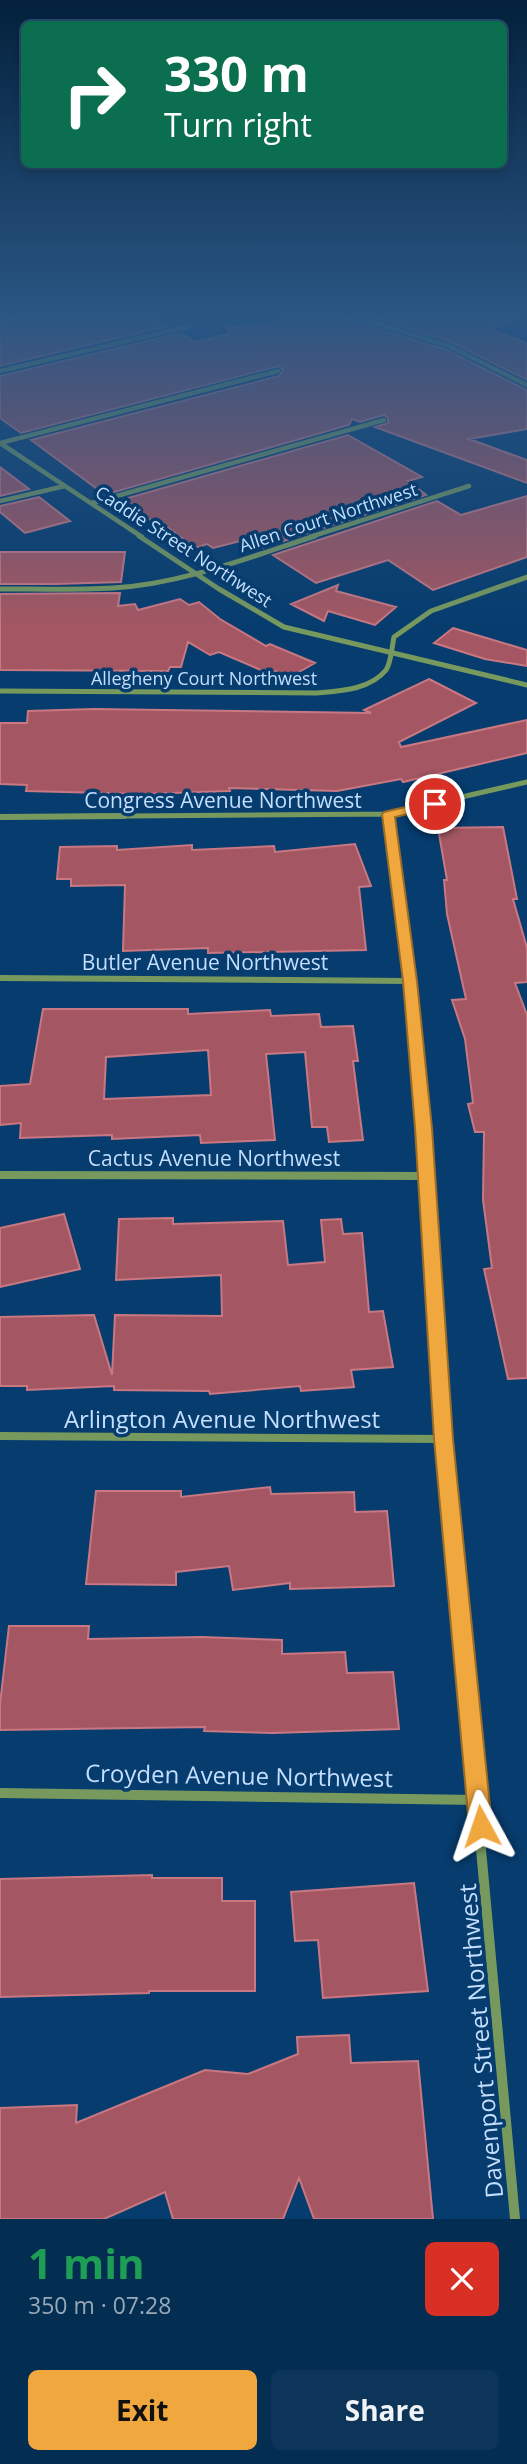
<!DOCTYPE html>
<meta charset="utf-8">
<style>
:root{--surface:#042d52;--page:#0d3559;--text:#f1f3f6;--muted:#97a8b8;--line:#254969;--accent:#efa73e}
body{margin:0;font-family:"Open Sans",sans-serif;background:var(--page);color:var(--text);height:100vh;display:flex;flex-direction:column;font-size:26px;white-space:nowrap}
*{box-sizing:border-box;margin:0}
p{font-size:23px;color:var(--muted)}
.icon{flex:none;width:38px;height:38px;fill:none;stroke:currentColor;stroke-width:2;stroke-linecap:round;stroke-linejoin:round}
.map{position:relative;height:2219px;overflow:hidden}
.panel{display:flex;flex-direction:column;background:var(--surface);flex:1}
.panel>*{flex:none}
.banner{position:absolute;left:21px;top:21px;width:486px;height:147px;border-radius:10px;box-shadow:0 4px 10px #0003,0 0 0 2px var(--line);background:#0b6e4f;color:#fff;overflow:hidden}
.pin{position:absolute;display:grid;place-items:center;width:60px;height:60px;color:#fff;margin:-30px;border:4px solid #fff;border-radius:50%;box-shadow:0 2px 7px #0007}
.me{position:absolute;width:77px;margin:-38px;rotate:355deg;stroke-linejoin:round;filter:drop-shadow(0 0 5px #0008)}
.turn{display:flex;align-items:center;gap:24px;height:147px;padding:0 28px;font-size:32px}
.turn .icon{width:91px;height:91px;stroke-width:2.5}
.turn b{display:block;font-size:49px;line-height:60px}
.round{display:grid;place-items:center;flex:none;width:74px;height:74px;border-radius:10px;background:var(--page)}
.summary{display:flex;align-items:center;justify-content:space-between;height:119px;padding:0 28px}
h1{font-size:42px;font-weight:700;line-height:52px;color:#1e9e55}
.cta{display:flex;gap:14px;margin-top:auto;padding:14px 28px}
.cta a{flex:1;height:80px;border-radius:10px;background:var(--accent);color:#111;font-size:28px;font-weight:700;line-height:80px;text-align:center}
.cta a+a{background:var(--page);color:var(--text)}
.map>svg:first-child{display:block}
.building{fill:#a45762;stroke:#c97882;stroke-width:2;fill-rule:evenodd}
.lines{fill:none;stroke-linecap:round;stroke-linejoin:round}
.street-far4{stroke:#78995e;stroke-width:4.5}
.street-far3{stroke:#78995e;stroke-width:5}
.street-far2{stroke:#78995e;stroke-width:6}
.street-far1{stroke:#78995e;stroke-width:8}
.street{stroke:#78995e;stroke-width:10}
.route{fill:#efa73e;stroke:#9b6d28;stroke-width:2}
.labels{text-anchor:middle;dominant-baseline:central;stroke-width:7;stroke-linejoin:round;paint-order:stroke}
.far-street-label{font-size:18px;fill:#c4defd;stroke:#063c6e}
.street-label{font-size:21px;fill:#c4defd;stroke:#063c6e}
.near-street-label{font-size:24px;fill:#c4defd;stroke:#063c6e}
</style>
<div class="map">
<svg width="527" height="2219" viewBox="0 0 527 2219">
<rect width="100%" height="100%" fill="#063c6e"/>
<!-- building -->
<path class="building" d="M12,317H153L168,326L0,366V320Z
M290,317H350L354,322L447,350L527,390V429L469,439L527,460V483L375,427L388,423V418L384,415L360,422L352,419L349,425L111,493L101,486L96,488L31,440L279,376L283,370L279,366L21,433L0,418V376L180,333L195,342L230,334L227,327L268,325Z
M372,317H512L513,321L490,329L527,343V380L451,342Z
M348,435L422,477L408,481L426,495L262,548L248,539L213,548L207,544L195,548L159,521L155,523L121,500Z
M0,467L29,489L0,496Z
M527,496V557L433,590L388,560L316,583L273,555L437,501L461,515Z
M39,497L70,521L25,533L0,512V506Z
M0,552H125L121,582L56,584H0Z
M338,585L336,591L396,607L375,625L328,611L324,621L291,604Z
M120,593L118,606L135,604L138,610L180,599L189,605L199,602L220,619L266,646L270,644L315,663L290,677L276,671L270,674L219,652L210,655L188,642L181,667H170L168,671L0,670V594Z
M453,628L527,650V666L485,659L434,643Z
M429,679L476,703L399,742L401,747L527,720V753L403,782L401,779L337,791L229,788L230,791L143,794L26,791L27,785L0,784V723H27L28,711L94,709L371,713L364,710Z
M503,827L517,899H513L527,948V982L515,983L527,1015V1378L508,1379L484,1269L492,1268L483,1200L484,1132H475L468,1104L473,1103L465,1039L452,1000L466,999L447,914L444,880H447L438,828Z
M355,844L371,886L359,887L366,950L208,953V948L123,951L125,885L71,886V879H57L60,847L117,846V850L192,845V850L274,846L275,852Z
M43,1009H188V1014L270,1010L271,1016L319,1014L321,1027L353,1026L358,1061H353L363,1140L329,1142L327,1127H312L305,1052L266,1054L275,1140L201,1143L200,1135L112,1139V1135L20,1138L21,1123L0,1125V1086L30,1084ZM208,1050L211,1095L104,1099L106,1057Z
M64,1214L80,1269L0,1287V1228Z
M173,1218V1224L283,1221L288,1265L325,1262L321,1220L341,1219L343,1234L362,1233L369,1312L383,1311L393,1367L351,1370L354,1387L301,1391L300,1386L210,1394L209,1391L114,1390V1386L27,1390V1386H0V1317L94,1315L112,1375L115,1315L222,1316L221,1275L116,1280L119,1219Z
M270,1487L271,1494L354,1492L355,1512L387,1511L394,1586L290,1589V1583L233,1590L229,1566L176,1572V1585L86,1584L96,1491H181V1497Z
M9,1626H89L88,1639L202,1637L282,1640V1654L345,1652L347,1673L393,1672L399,1729L273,1733L204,1731L205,1727L0,1730V1704Z
M152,1875V1878H222V1901H255V1991H149V1993L0,1997V1879Z
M414,1883L428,1991L323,1998L318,1940L295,1941L291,1892Z
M349,2035L351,2063L418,2061L433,2219H314L299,2178L283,2219H173L165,2192L104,2219H0V2108L77,2105L76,2123L205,2070L248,2074L298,2054L297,2037Z"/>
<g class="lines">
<!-- street-far4 -->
<path class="street-far4" d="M355,317L449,346L527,385
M0,371L190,326
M0,443L142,537
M0,443L278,371
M0,501L65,486
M92,503L384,420
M310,537L469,486"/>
<!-- street-far3 -->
<path class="street-far3" d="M139,536L219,589L284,627L527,685
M0,589C37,589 75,590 113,588C182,584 250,557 315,536
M0,691L317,693C339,691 370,690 386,670C391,663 392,646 394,637L431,611L527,577
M388,814V818
M0,817L388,814L527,782"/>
<!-- street-far2 -->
<path class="street-far2" d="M388,816L410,981L428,1176
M0,817L124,816
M0,978L410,981
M0,1175L428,1176"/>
<!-- street-far1 -->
<path class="street-far1" d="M428,1174L443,1439L461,1634
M0,1175L428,1176
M0,1436L443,1439"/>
<!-- street -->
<path class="street" d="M461,1632L515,2219
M0,1793L478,1800"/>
</g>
<!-- sky -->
<linearGradient id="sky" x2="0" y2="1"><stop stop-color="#03213c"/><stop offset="0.5" stop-color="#2a5684"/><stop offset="1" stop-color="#2a5684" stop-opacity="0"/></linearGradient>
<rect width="527" height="628" fill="url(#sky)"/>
<!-- route -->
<path class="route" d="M435,800L441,804L439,807L395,817L417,981L432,1128L453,1439L492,1826L489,1834L481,1837L472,1834L469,1826L434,1439L415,1128L403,981L382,814L384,812Z"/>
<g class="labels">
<!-- far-street labels -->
<g class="far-street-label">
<text transform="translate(328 517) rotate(-18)">Allen Court Northwest</text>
<text transform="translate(184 546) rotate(33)">Caddie Street Northwest</text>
<text x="204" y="678">Allegheny Court Northwest</text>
</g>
<!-- street labels -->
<g class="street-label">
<text x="223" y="800">Congress Avenue Northwest</text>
<text x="205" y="962">Butler Avenue Northwest</text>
<text x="214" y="1158">Cactus Avenue Northwest</text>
</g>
<!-- near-street labels -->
<g class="near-street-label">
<text x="222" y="1418">Arlington Avenue Northwest</text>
<text transform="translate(239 1775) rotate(1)">Croyden Avenue Northwest</text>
<text transform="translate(480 2041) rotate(-95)">Davenport Street Northwest</text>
</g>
</g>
</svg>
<div class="pin" style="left:435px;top:804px;background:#d93025"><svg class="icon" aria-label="arrive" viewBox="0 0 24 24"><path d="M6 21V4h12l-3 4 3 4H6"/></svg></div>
<svg class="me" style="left:481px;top:1826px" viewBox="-20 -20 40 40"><path d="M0-17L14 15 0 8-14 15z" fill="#efa73e" stroke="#fff" stroke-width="4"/></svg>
<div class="banner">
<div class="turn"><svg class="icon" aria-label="right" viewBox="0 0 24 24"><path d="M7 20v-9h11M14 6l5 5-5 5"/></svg><div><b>330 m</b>Turn right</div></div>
</div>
</div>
<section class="panel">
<div class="summary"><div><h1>1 min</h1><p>350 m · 07:28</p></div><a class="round" style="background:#d93025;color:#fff"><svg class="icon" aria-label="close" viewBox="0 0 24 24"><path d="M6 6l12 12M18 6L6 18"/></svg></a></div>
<div class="cta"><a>Exit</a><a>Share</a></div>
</section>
